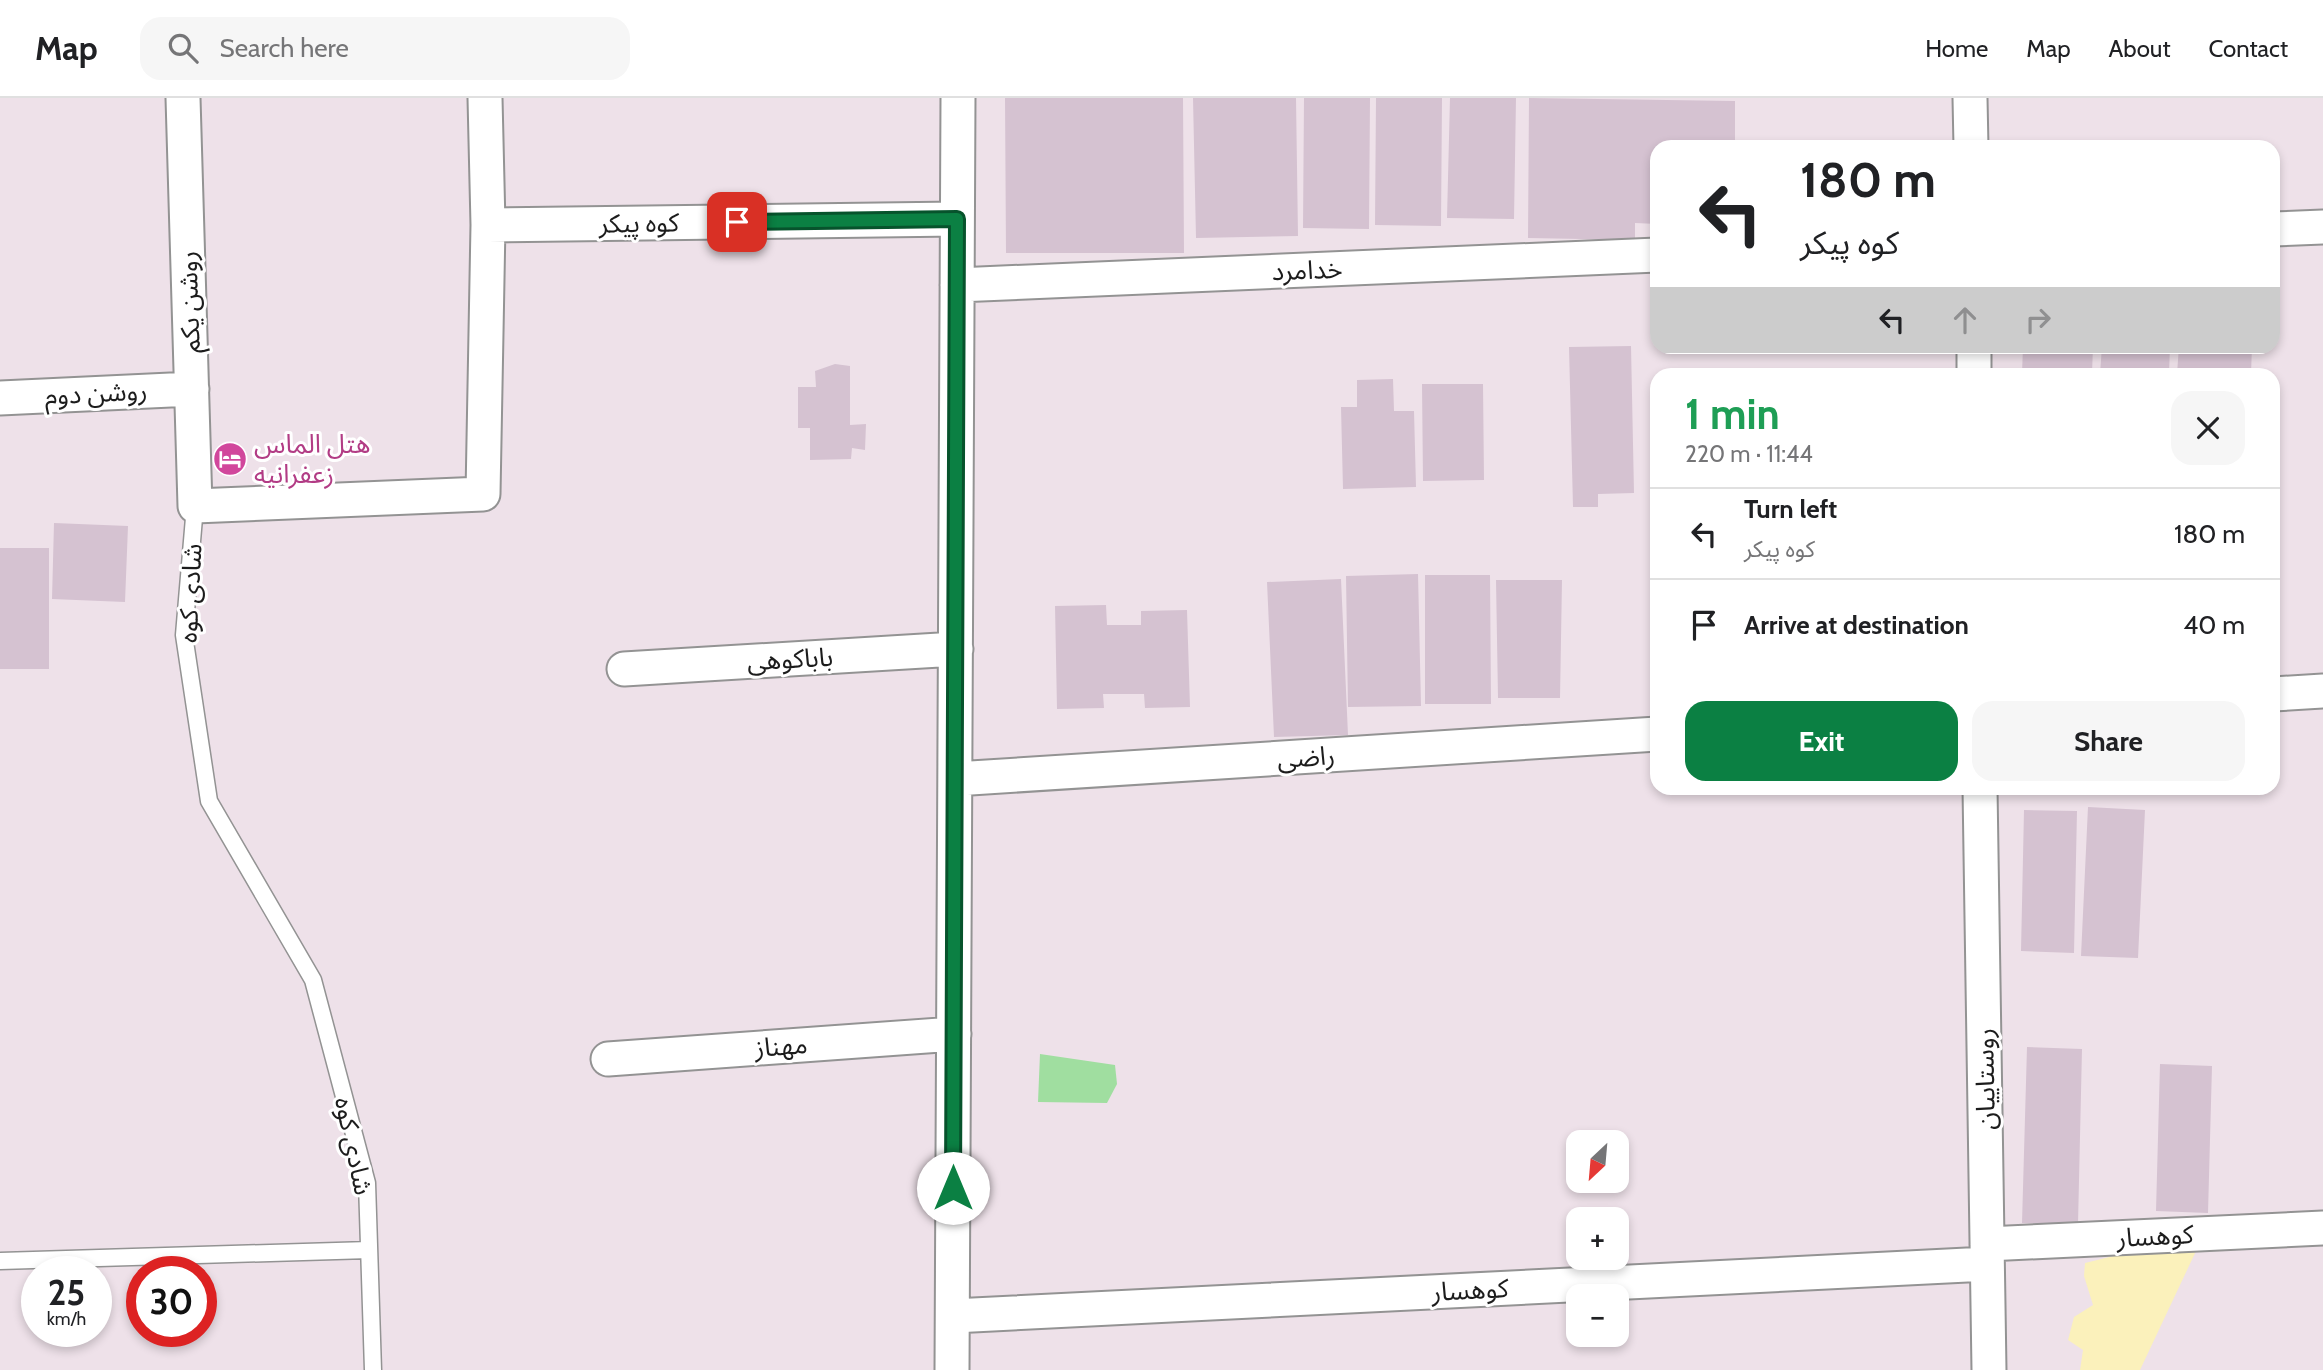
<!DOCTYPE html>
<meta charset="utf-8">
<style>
:root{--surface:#fff;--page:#f6f6f6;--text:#202124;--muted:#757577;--line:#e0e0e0;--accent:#0b8043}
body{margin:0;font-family:Cabin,"Noto Sans Arabic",sans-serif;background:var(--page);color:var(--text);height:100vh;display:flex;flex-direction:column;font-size:26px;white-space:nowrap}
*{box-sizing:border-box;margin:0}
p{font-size:23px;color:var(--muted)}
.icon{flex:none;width:38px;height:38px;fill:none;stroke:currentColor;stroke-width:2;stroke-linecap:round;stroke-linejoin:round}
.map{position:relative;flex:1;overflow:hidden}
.details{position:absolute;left:1650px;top:270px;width:630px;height:427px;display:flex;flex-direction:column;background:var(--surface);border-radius:21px;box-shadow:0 4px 10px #0003}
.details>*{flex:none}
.guide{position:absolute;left:1650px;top:42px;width:630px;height:214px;border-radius:21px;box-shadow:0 4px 10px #0003;background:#fff;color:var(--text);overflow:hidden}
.needle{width:46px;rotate:206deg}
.buttons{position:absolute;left:1566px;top:1032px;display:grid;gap:14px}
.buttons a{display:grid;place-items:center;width:63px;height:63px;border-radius:14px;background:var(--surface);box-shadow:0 4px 10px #0003;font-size:35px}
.speed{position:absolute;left:21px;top:1158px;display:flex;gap:14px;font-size:35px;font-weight:700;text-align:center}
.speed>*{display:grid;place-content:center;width:91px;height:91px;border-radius:50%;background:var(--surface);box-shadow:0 4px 10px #0003;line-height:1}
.speed small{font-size:18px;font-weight:400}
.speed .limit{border:10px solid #d22;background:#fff;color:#111}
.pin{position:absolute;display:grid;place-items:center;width:60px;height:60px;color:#fff;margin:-30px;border-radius:14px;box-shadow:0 4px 10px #0006}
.me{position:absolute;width:77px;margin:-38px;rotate:0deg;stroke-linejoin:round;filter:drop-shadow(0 0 5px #0008)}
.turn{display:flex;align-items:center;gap:24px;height:147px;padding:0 35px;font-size:32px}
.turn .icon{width:91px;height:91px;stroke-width:2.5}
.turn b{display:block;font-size:49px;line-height:60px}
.lanes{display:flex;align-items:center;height:66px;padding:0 35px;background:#0003;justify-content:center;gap:35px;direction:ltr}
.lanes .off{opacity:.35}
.round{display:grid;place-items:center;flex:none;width:74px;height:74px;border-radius:21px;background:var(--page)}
.summary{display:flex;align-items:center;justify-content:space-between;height:119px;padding:0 35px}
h1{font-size:42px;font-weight:800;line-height:52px;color:#1e9e55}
.cta{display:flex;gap:14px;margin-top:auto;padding:14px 35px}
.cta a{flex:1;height:80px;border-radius:21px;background:var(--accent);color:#fff;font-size:28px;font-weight:800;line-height:80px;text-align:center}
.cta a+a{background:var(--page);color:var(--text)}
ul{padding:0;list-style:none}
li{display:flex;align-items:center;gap:21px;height:91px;padding:0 35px;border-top:2px solid var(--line)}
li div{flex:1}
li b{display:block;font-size:26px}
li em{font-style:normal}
header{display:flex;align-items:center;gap:42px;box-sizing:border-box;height:98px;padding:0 35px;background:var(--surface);border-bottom:2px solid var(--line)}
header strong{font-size:33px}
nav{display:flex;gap:38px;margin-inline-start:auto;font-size:24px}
.search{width:490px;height:63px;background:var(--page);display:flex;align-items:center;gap:18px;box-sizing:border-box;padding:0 24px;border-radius:21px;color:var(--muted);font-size:26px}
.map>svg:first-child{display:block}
.park{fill:#fbf1bb}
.water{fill:#a0dea0}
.building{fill:#d5c2d1}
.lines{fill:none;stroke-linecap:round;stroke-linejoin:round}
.lane-casing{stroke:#939393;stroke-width:19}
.street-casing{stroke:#939393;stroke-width:37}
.lane{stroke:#fff;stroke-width:16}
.street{stroke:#fff;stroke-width:33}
.route-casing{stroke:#07532c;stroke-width:18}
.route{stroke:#0b8043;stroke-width:12}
.labels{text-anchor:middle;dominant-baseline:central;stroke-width:6;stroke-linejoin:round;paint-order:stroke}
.street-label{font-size:26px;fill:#1c1c1c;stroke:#fff}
.hotel-label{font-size:26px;fill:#b23c85;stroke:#fff;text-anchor:start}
</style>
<header>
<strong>Map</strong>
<div class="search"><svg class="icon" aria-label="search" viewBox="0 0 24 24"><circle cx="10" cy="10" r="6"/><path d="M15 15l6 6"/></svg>Search here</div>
<nav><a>Home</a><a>Map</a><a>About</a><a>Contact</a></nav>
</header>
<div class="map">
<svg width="2323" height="1272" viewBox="0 0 2323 1272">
<rect width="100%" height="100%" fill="#eee1e9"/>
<!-- park -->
<path class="park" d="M2204,1136L2140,1272H2080L2083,1252L2068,1242L2074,1219L2093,1207L2084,1178L2085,1165Z"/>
<!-- water -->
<path class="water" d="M1040,956L1115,967L1117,986L1107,1005L1038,1004Z"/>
<!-- building -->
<path class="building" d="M1005,0H1183L1184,155H1006Z
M1193,0H1296L1298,138L1196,140Z
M1304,0H1370L1369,131L1303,130Z
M1376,0H1442L1441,128L1375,127Z
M1450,0H1516L1514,121L1447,120Z
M1529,0L1735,3V49H1657V126L1635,125V142L1528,140Z
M1631,248L1634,395L1598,396V409H1573L1569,249Z
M2023,248H2093L2092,276H2022Z
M2102,248H2170L2169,276H2100Z
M2179,248H2252L2251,276H2177Z
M835,266L850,268V327L866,326L865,352L852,350L851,361L810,362V330H798V289H816L815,273Z
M1393,281L1394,313H1414L1416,389L1343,391L1341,309H1357V282Z
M1422,286H1483L1484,382L1423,383Z
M54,425L128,428L125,504L52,501Z
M0,450H49V571H0Z
M1418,476L1421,608L1348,609L1346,478Z
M1425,477H1490L1491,606H1425Z
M1341,481L1348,637L1274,639L1267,484Z
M1496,482H1562L1560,600H1498Z
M1106,507L1107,527H1141V513L1187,512L1190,609L1145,610L1144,596H1103L1104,610L1057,611L1055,508Z
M2088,709L2145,712L2138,860L2081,858Z
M2024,712L2077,713L2074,855L2021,853Z
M2027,949L2082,951L2078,1126L2022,1125Z
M2160,966L2212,968L2208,1115L2156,1113Z"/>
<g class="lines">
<!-- lane casing -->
<g class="lane-casing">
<path id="lane" d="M195,408L184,537L209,703L313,882L367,1085L373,1272
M0,1163L369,1152"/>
</g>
<!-- street casing -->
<g class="street-casing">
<path id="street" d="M183,0L195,408L483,396L488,127L485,0
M1970,0L1971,49
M488,127L957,121
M2273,131L2323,129
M957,187L1657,157
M1974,248V276
M0,300L192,291
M624,571L956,551
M2273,596L2323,593
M955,681L1657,636
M1980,690L1989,1272
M608,961L954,936
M1987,1146L2323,1130
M953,1218L1987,1166
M952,1272L958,0"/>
</g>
<!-- lane -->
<use href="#lane" class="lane"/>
<!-- street -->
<use href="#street" class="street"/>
</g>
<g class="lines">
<!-- route casing -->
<g class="route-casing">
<path id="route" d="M737,124L957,121L953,1090"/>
</g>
<!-- route -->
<use href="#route" class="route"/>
</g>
<!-- icons -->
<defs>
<g id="hotel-disc" transform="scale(1.75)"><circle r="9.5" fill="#d1479c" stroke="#fff"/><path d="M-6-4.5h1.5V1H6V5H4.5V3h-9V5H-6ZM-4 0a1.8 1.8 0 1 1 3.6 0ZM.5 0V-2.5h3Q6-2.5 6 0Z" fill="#fff"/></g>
</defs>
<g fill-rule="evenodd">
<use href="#hotel-disc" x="230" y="361"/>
</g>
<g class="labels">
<!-- street labels -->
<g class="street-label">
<text transform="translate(639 125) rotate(-1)">کوه پیکر</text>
<text transform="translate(1307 172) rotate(-2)">خدامرد</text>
<text transform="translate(189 204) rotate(-92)">روشن یکم</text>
<text transform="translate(96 295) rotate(-3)">روشن دوم</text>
<text transform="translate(190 495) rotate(-87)">شادی کوه</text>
<text transform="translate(790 561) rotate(-3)">باباکوهی</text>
<text transform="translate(1306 659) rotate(-4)">راضی</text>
<text transform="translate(781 948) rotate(-4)">مهناز</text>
<text transform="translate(1985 981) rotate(-91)">روستاییان</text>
<text transform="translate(354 1048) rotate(78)">شادی کوه</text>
<text transform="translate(2155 1138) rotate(-3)">کوهسار</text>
<text transform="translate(1470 1192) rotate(-3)">کوهسار</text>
</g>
<!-- hotel labels -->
<g class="hotel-label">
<text x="254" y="346">هتل الماس<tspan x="254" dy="30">زعفرانیه</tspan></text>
</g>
</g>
</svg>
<div class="buttons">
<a><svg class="needle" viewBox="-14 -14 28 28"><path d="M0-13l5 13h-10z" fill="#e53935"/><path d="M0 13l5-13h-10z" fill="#757577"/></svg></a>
<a>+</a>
<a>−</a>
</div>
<div class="speed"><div>25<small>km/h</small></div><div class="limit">30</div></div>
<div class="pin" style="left:737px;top:124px;background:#d93025"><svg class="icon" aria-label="arrive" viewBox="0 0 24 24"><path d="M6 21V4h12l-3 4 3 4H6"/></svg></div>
<svg class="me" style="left:953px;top:1090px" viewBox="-20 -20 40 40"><circle r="19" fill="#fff"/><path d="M0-13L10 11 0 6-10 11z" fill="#0b8043"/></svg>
<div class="guide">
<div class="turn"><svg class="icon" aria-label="left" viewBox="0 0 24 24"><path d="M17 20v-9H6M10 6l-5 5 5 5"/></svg><div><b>180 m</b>کوه پیکر</div></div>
<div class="lanes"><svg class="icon" aria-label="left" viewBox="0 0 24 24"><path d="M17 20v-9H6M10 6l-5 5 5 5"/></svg><svg class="icon off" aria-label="ahead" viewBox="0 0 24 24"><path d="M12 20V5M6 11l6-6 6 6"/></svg><svg class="icon off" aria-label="right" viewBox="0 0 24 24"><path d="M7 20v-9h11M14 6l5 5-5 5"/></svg></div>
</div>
<section class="details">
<div class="summary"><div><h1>1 min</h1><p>220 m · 11:44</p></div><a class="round"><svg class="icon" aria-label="close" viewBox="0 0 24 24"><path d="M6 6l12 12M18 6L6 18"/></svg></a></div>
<ul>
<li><svg class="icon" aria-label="left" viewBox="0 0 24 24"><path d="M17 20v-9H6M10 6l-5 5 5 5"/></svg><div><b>Turn left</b><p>کوه پیکر</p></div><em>180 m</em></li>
<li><svg class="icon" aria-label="arrive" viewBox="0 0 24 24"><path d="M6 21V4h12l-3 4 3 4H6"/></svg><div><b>Arrive at destination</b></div><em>40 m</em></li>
</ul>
<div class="cta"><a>Exit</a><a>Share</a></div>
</section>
</div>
